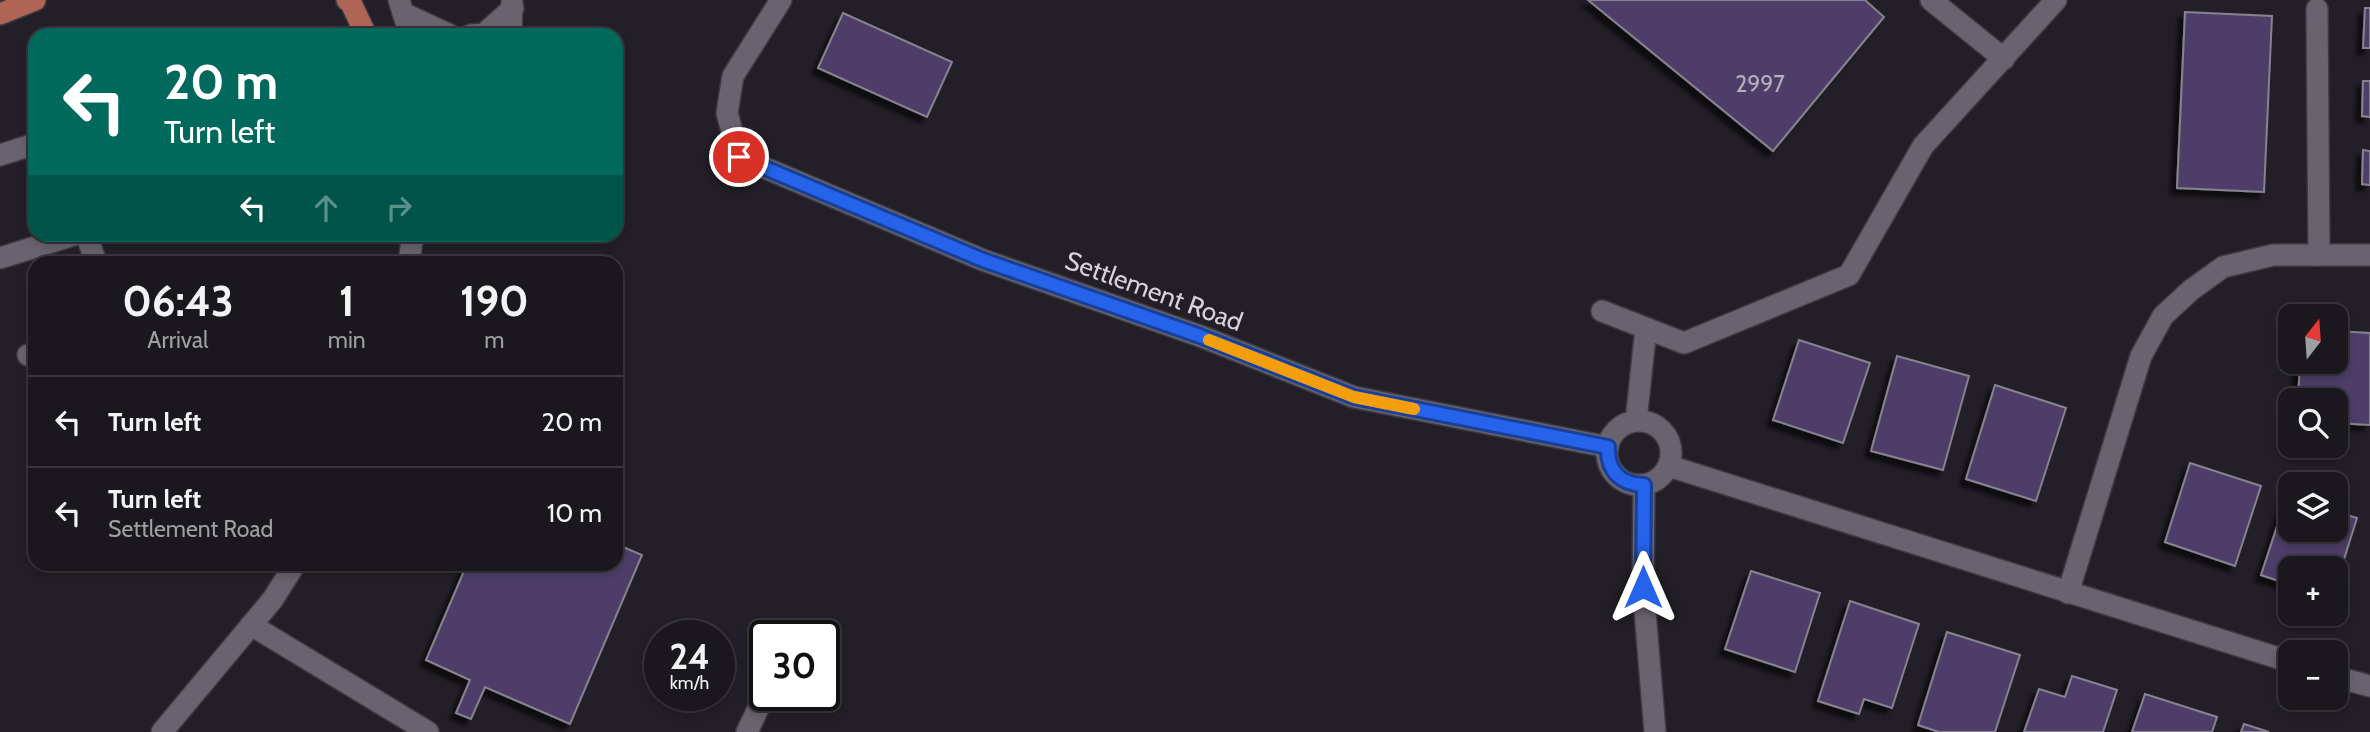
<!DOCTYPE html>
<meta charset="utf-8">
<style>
:root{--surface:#1a171e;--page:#27242b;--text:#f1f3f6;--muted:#9f9fa4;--line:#38363c}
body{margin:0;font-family:Cabin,sans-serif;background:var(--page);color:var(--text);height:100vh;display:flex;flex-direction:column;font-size:26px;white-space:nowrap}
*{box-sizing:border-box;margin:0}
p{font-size:23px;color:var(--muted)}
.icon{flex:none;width:38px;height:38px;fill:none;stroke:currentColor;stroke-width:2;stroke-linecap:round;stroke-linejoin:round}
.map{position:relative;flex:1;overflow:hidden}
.sheet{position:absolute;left:28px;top:256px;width:595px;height:315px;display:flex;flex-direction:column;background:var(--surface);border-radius:21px;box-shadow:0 4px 10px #0003,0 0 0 2px var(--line)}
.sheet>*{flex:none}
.top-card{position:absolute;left:28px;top:28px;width:595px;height:214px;border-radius:21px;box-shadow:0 4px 10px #0003,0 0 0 2px var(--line);background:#00695c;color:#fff;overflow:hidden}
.needle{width:46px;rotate:17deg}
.tools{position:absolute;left:2278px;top:304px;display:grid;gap:14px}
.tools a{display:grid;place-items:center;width:70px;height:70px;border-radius:14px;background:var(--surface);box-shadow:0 4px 10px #0003,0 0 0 2px var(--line);font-size:35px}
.speed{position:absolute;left:644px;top:620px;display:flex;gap:14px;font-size:35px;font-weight:700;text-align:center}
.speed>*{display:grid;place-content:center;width:91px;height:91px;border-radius:50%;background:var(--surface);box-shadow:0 4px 10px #0003,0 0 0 2px var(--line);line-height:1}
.speed small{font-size:18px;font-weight:400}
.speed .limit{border:4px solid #111;border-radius:10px;background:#fff;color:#111}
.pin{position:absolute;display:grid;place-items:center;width:60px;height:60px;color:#fff;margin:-30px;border:4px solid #fff;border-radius:50%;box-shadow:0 2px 7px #0007}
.me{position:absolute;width:77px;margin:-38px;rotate:0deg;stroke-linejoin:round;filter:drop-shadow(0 0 5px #0008)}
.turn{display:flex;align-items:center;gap:24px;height:147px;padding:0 21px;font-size:32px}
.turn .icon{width:91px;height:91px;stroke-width:2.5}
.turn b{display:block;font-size:49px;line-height:60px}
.lanes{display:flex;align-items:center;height:66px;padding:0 21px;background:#0003;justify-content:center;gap:35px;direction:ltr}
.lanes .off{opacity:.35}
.eta{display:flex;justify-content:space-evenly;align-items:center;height:119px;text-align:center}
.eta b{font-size:42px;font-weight:700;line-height:49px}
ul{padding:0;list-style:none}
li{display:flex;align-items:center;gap:21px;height:91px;padding:0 21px;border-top:2px solid var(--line)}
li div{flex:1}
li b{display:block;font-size:26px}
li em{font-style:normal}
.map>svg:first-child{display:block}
.building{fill:#4d3e67;stroke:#86838e;stroke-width:2;filter:url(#shadow)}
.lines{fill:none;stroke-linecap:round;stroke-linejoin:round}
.service-casing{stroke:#3d3a41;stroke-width:24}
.minor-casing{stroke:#3d3a41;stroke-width:24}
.tertiary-casing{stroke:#3d3a41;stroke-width:24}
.primary-casing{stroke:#3d3a41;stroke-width:24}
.service{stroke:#68636e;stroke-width:21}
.minor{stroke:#68636e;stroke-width:21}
.tertiary{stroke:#68636e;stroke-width:21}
.primary{stroke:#af6555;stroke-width:21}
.route-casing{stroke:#184099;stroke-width:18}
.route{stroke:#2563eb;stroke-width:12}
.slow{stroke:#f59e0b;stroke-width:12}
.labels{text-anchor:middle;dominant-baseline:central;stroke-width:5;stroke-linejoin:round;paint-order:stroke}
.number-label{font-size:23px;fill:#b4aebd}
.street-label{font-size:26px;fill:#d6d4da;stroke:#231f28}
</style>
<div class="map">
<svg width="2370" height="732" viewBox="0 0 2370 732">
<defs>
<filter id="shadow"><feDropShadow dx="-6" dy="6" stdDeviation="2" flood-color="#0009"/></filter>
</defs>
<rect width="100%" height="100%" fill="#231f28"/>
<!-- building -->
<path class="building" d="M1588,0H1865L1884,17L1773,151Z
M2365,8H2370V48H2363Z
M2185,12L2272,16L2264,192L2177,188Z
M843,13L952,62L927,117L818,68Z
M2363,81H2370V117L2362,116Z
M2363,150L2370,151V185L2362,184Z
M2336,331L2370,333V425L2336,423V401H2298L2300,362H2336Z
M1799,340L1870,363L1843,443L1773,420Z
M1897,356L1969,376L1943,470L1871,451Z
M1995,385L2066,408L2036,501L1966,479Z
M2190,463L2261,486L2235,566L2165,542Z
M2287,496L2291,497V530H2336V512L2357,518L2336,585V569H2291V585L2261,575Z
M616,544L642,555L570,724L485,687L471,719L456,713L470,680L426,660L467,564H616Z
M1751,571L1820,593L1795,672L1725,649Z
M1850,601L1919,624L1892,708L1864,699L1859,714L1818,701Z
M1947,632L2020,655L1995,732H1939L1918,725Z
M2072,676L2117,690L2103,732H2024L2039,689L2065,697Z
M2145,694L2217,717L2212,732H2132Z
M2244,724L2269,732H2241Z"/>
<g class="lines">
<!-- service casing -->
<g class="service-casing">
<path id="service" d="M1931,0L2004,59
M2317,9L2319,255
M403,13L450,35
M471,35L484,34L513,8
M511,35L512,2
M0,155L35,144
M86,234L96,262
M0,258L77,234
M1602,311L1684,343L1849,275L1923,146L2056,0
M28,355H35
M1636,421L1646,328
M251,625L428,732
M747,732L765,694"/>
</g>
<!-- minor casing -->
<g class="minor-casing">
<path id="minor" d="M781,0L733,76L727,113L739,157L983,260L1200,336L1354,397L1608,447
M1607 453a32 32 0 1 1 64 0a32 32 0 1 1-64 0Z
M1669,466L2291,662
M1644,485L1643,587L1655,732
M2068,593L2141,356L2163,316L2191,290L2223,267L2273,255H2370
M2336,677L2370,686"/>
</g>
<!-- tertiary casing -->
<g class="tertiary-casing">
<path id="tertiary" d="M399,0L410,35
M409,262L413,234
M162,732L273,599L295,564"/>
</g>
<!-- primary casing -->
<g class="primary-casing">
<path id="primary" d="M347,0L351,3L366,35
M0,14L35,0"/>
</g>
<!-- service -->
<use href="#service" class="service"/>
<!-- minor -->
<use href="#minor" class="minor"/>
<!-- tertiary -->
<use href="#tertiary" class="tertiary"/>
<!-- primary -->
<use href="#primary" class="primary"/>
</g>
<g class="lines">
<!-- route casing -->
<g class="route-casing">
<path id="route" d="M739,157L983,260L1200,336L1354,397L1608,447C1607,471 1620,484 1644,485L1643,587"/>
</g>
<!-- route -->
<use href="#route" class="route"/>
<!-- slow -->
<path class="slow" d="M1209,340L1354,397L1414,409"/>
</g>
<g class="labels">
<!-- number labels -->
<g class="number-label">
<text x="1760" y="84">2997</text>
</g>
<!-- street labels -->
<g class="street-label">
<text transform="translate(1154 291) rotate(20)">Settlement Road</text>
</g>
</g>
</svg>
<div class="tools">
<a><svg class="needle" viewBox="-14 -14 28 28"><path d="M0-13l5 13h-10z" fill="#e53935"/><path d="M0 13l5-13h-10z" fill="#9f9fa4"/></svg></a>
<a><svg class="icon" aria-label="search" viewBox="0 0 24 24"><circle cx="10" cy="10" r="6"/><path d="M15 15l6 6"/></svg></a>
<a><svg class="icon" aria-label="layers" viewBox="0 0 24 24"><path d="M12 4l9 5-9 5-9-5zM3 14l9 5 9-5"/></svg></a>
<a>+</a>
<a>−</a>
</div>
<div class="speed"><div>24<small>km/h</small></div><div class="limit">30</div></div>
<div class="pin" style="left:739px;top:157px;background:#d93025"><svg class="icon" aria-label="arrive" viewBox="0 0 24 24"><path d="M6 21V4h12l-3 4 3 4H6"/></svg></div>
<svg class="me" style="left:1643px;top:587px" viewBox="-20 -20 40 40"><path d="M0-17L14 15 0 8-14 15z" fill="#2563eb" stroke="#fff" stroke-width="4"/></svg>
<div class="top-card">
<div class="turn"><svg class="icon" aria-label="left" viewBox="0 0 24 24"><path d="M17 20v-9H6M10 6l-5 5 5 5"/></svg><div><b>20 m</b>Turn left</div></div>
<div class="lanes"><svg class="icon" aria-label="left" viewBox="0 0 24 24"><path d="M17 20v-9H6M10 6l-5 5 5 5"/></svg><svg class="icon off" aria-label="ahead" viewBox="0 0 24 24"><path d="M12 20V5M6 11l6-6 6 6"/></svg><svg class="icon off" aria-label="right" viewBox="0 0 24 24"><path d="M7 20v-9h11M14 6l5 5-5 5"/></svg></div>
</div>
<section class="sheet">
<div class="eta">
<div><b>06:43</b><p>Arrival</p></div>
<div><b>1</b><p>min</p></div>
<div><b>190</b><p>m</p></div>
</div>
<ul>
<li><svg class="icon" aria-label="left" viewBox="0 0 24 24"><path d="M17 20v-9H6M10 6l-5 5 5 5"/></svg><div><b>Turn left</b></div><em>20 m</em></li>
<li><svg class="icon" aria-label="left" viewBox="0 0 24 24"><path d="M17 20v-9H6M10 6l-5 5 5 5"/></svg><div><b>Turn left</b><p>Settlement Road</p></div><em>10 m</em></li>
</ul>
</section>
</div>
